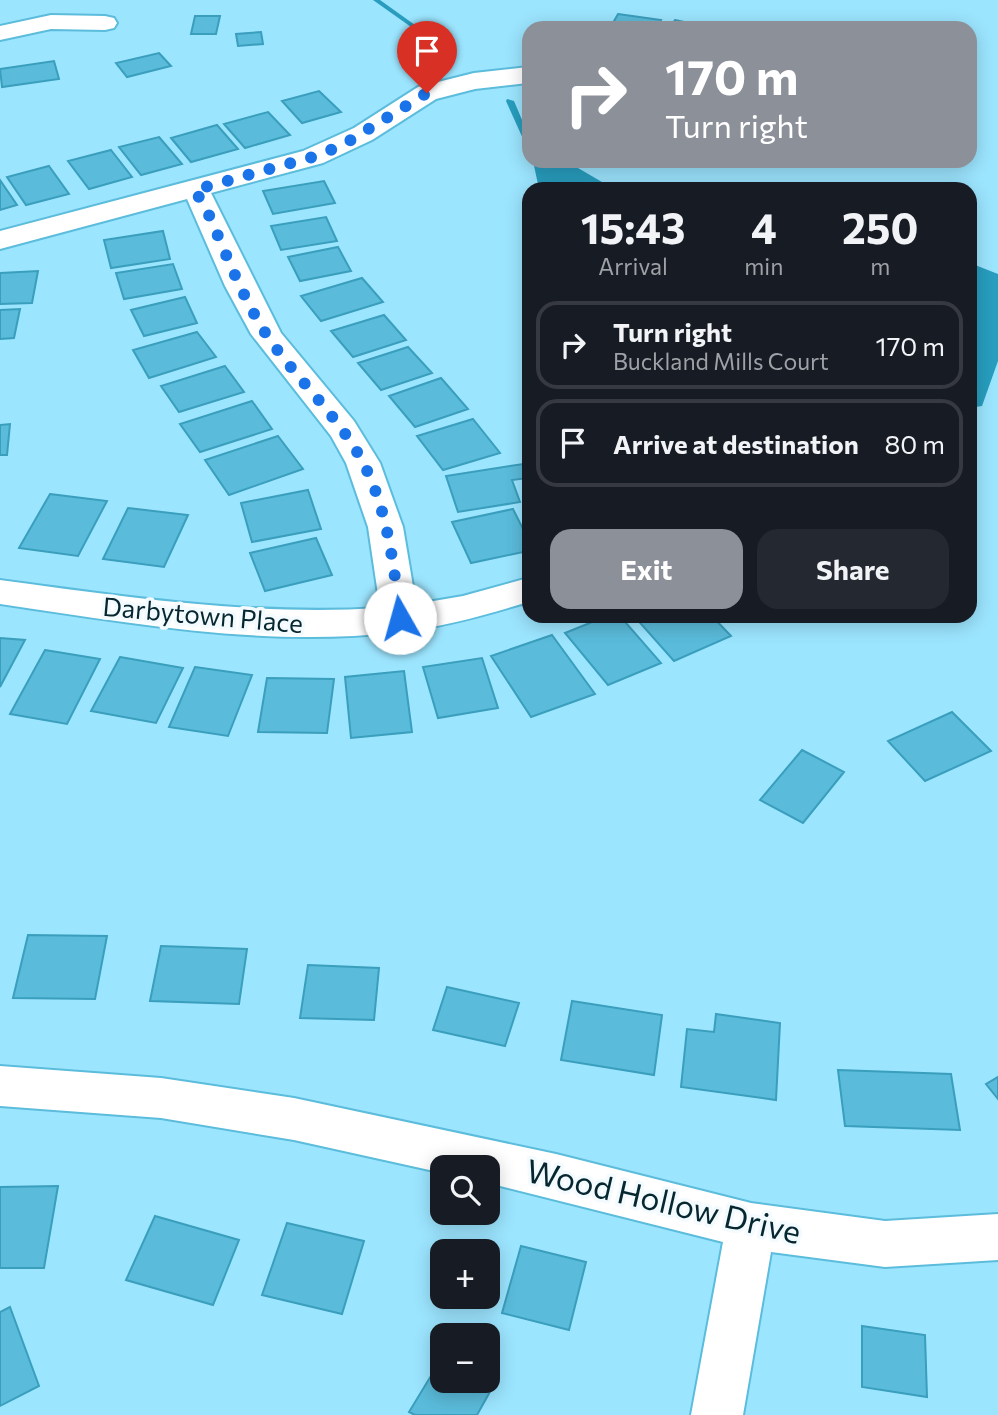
<!DOCTYPE html>
<meta charset="utf-8">
<style>
:root{--surface:#171b24;--page:#242831;--text:#f1f3f6;--muted:#9ea1a6;--line:#363941;--accent:#8c9099}
body{margin:0;font-family:Commissioner,sans-serif;background:var(--page);color:var(--text);height:100vh;display:flex;flex-direction:column;font-size:26px;white-space:nowrap}
*{box-sizing:border-box;margin:0}
p{font-size:23px;color:var(--muted)}
.icon{flex:none;width:38px;height:38px;fill:none;stroke:currentColor;stroke-width:2;stroke-linecap:round;stroke-linejoin:round}
.map{position:relative;flex:1;overflow:hidden}
.sheet{position:absolute;left:522px;top:182px;width:455px;height:441px;display:flex;flex-direction:column;background:var(--surface);border-radius:21px;box-shadow:0 4px 18px #0003}
.sheet>*{flex:none}
.banner{position:absolute;left:522px;top:21px;width:455px;height:147px;border-radius:21px;box-shadow:0 4px 18px #0003;background:#8c9099;color:#fff;overflow:hidden}
.buttons{position:absolute;left:430px;top:1155px;display:grid;gap:14px}
.buttons a{display:grid;place-items:center;width:70px;height:70px;border-radius:14px;background:var(--surface);box-shadow:0 4px 18px #0003;font-size:35px}
.pin{position:absolute;display:grid;place-items:center;width:60px;height:60px;color:#fff;margin:-72px -30px;border-radius:50% 50% 50% 0;rotate:-45deg;box-shadow:0 0 7px #0007}
.pin .icon{rotate:45deg}
.me{position:absolute;width:77px;margin:-38px;rotate:353deg;stroke-linejoin:round;filter:drop-shadow(0 0 5px #0008)}
.turn{display:flex;align-items:center;gap:24px;height:147px;padding:0 28px;font-size:32px}
.turn .icon{width:91px;height:91px;stroke-width:2.5}
.turn b{display:block;font-size:49px;line-height:60px}
.eta{display:flex;justify-content:space-evenly;align-items:center;height:119px;text-align:center}
.eta b{font-size:42px;font-weight:700;line-height:49px}
.action{display:flex;gap:14px;margin-top:auto;padding:14px 28px}
.action a{flex:1;height:80px;border-radius:21px;background:var(--accent);color:#fff;font-size:28px;font-weight:700;line-height:80px;text-align:center}
.action a+a{background:var(--page);color:var(--text)}
ul{padding:0;list-style:none}
li{display:flex;align-items:center;gap:21px;height:88px;margin:0 14px 10px;padding:0 14px;border:4px solid var(--line);border-radius:21px}
li div{flex:1}
li b{display:block;font-size:26px}
li em{font-style:normal}
.map>svg:first-child{display:block}
.water{fill:#289dbe}
.lines{fill:none;stroke-linecap:round;stroke-linejoin:round}
.stream{fill:#289dbe;fill-rule:evenodd}
.building{fill:#5abbda;stroke:#3a9ebd;stroke-width:2}
.minor-casing{stroke:#5bbcdb;stroke-width:4}
.minor{fill:#fff;fill-rule:evenodd}
.route{stroke:#1a73e8;stroke-width:12;stroke-dasharray:0 21.6}
.labels{text-anchor:middle;dominant-baseline:central;stroke-width:7;stroke-linejoin:round;paint-order:stroke}
.street-label{font-size:26px;fill:#072730;stroke:#f3fbff}
.near-street-label{font-size:32px;fill:#072730;stroke:#f3fbff}
</style>
<div class="map">
<svg width="998" height="1415" viewBox="0 0 998 1415">
<rect width="100%" height="100%" fill="#9ce5ff"/>
<!-- water -->
<path class="water" d="M533,161H566L614,189H539Z
M970,263L998,274V361L982,406L970,408Z"/>
<g class="lines">
<!-- stream -->
<path class="stream" d="M373,0H380L457,55L452,56Z
M507,99L514,101L528,134V143L524,141L506,101Z"/>
</g>
<!-- building -->
<path class="building" d="M618,14L661,20L656,28H610Z
M195,16H220L216,34H191Z
M675,20L712,28H669Z
M261,32L263,44L238,46L236,34Z
M159,53L171,66L127,77L116,63Z
M54,61L59,79L2,87L0,69Z
M319,91L341,112L302,123L282,101Z
M268,112L290,135L245,148L224,124Z
M217,125L238,149L191,162L171,138Z
M159,137L182,164L141,175L119,147Z
M111,150L132,177L89,189L68,161Z
M49,166L69,194L26,205L7,177Z
M0,180L17,205L0,210Z
M324,181L335,203L273,214L263,191Z
M326,217L337,241L281,250L271,226Z
M163,231L170,259L111,268L104,240Z
M338,247L351,271L300,281L288,257Z
M173,264L182,289L124,299L116,273Z
M38,271L32,303L0,304V273Z
M362,278L383,302L321,321L301,296Z
M185,297L197,323L144,336L131,310Z
M20,309L14,338L0,339V310Z
M384,315L406,340L353,357L331,331Z
M197,332L216,357L149,378L133,350Z
M408,347L432,373L381,390L358,363Z
M225,366L244,392L179,412L161,386Z
M441,378L468,409L415,427L389,396Z
M252,401L272,429L200,452L180,424Z
M473,419L500,453L443,470L417,436Z
M10,424L7,455H0V425Z
M278,436L303,469L229,495L205,460Z
M523,464L528,478L512,480L520,502L458,512L446,476Z
M308,490L321,529L252,542L241,503Z
M50,494L107,501L78,556L19,548Z
M128,508L188,515L164,567L103,559Z
M513,509L528,539V551L471,563L452,522Z
M316,538L332,575L265,591L250,553Z
M607,616H620L661,663L608,685L565,633Z
M634,616H712L731,636L674,661Z
M552,635L595,694L531,717L491,656Z
M0,638L25,640L0,687Z
M45,650L100,659L67,724L10,714Z
M120,657L183,668L156,723L91,711Z
M482,658L498,708L438,718L423,667Z
M195,667L252,675L228,736L169,727Z
M404,671L412,732L351,738L345,677Z
M267,678L334,679L327,733L258,732Z
M952,712L991,751L925,781L888,741Z
M802,750L844,772L803,823L760,800Z
M28,935L107,936L95,999L13,998Z
M161,946L247,949L239,1004L150,1001Z
M308,965L379,968L374,1020L300,1018Z
M447,987L519,1003L505,1046L433,1030Z
M572,1001L662,1015L654,1075L561,1060Z
M716,1014L780,1023L776,1100L681,1087L687,1029L714,1032Z
M838,1070L951,1074L960,1130L845,1126Z
M998,1077V1099L986,1084Z
M58,1186L44,1268H0V1187Z
M155,1216L239,1240L213,1305L126,1280Z
M287,1223L364,1241L342,1314L262,1295Z
M521,1246L586,1262L569,1330L502,1313Z
M10,1307L39,1386L0,1406V1312Z
M862,1326L925,1335L927,1397L862,1387Z
M443,1356V1381H488V1377L496,1381L477,1415H415L409,1412Z"/>
<g class="lines">
<!-- minor casing -->
<g class="minor-casing">
<path id="minor" d="M51,15L105,16L114,18L117,23L114,28L105,30L51,29L0,40V26Z
M528,67V83L475,89L436,99L372,140L323,163L211,193L281,333L354,421L380,463L403,527L416,604L463,596L528,578V602C486,615 443,627 399,632C266,648 131,623 0,604V580C126,597 252,616 380,608L368,527L346,463L331,436L251,334L225,286L187,199L0,249V231L303,151L354,128L418,87L474,73Z
M0,1066L161,1078L294,1098L556,1154L751,1203L885,1221L998,1214V1260L885,1267L771,1252L743,1415H691L723,1242L488,1183V1167H443V1173L294,1140L161,1118L0,1106Z"/>
</g>
<!-- minor -->
<use href="#minor" class="minor"/>
</g>
<g class="lines">
<!-- route -->
<path class="route" d="M400,618C393,558 386,495 352,444C327,405 292,373 266,334C240,293 224,248 204,204L194,190L313,157L341,146L427,93"/>
</g>
<g class="labels">
<!-- street labels -->
<g class="street-label">
<text transform="translate(203 614) rotate(5)">Darbytown Place</text>
</g>
<!-- near-street labels -->
<g class="near-street-label">
<text transform="translate(664 1200) rotate(13)">Wood Hollow Drive</text>
</g>
</g>
</svg>
<div class="buttons">
<a><svg class="icon" aria-label="search" viewBox="0 0 24 24"><circle cx="10" cy="10" r="6"/><path d="M15 15l6 6"/></svg></a>
<a>+</a>
<a>−</a>
</div>
<div class="pin" style="left:427px;top:93px;background:#d93025"><svg class="icon" aria-label="arrive" viewBox="0 0 24 24"><path d="M6 21V4h12l-3 4 3 4H6"/></svg></div>
<svg class="me" style="left:400px;top:618px" viewBox="-20 -20 40 40"><circle r="19" fill="#fff"/><path d="M0-13L10 11 0 6-10 11z" fill="#1a73e8"/></svg>
<div class="banner">
<div class="turn"><svg class="icon" aria-label="right" viewBox="0 0 24 24"><path d="M7 20v-9h11M14 6l5 5-5 5"/></svg><div><b>170 m</b>Turn right</div></div>
</div>
<section class="sheet">
<div class="eta">
<div><b>15:43</b><p>Arrival</p></div>
<div><b>4</b><p>min</p></div>
<div><b>250</b><p>m</p></div>
</div>
<ul>
<li><svg class="icon" aria-label="right" viewBox="0 0 24 24"><path d="M7 20v-9h11M14 6l5 5-5 5"/></svg><div><b>Turn right</b><p>Buckland Mills Court</p></div><em>170 m</em></li>
<li><svg class="icon" aria-label="arrive" viewBox="0 0 24 24"><path d="M6 21V4h12l-3 4 3 4H6"/></svg><div><b>Arrive at destination</b></div><em>80 m</em></li>
</ul>
<div class="action"><a>Exit</a><a>Share</a></div>
</section>
</div>
